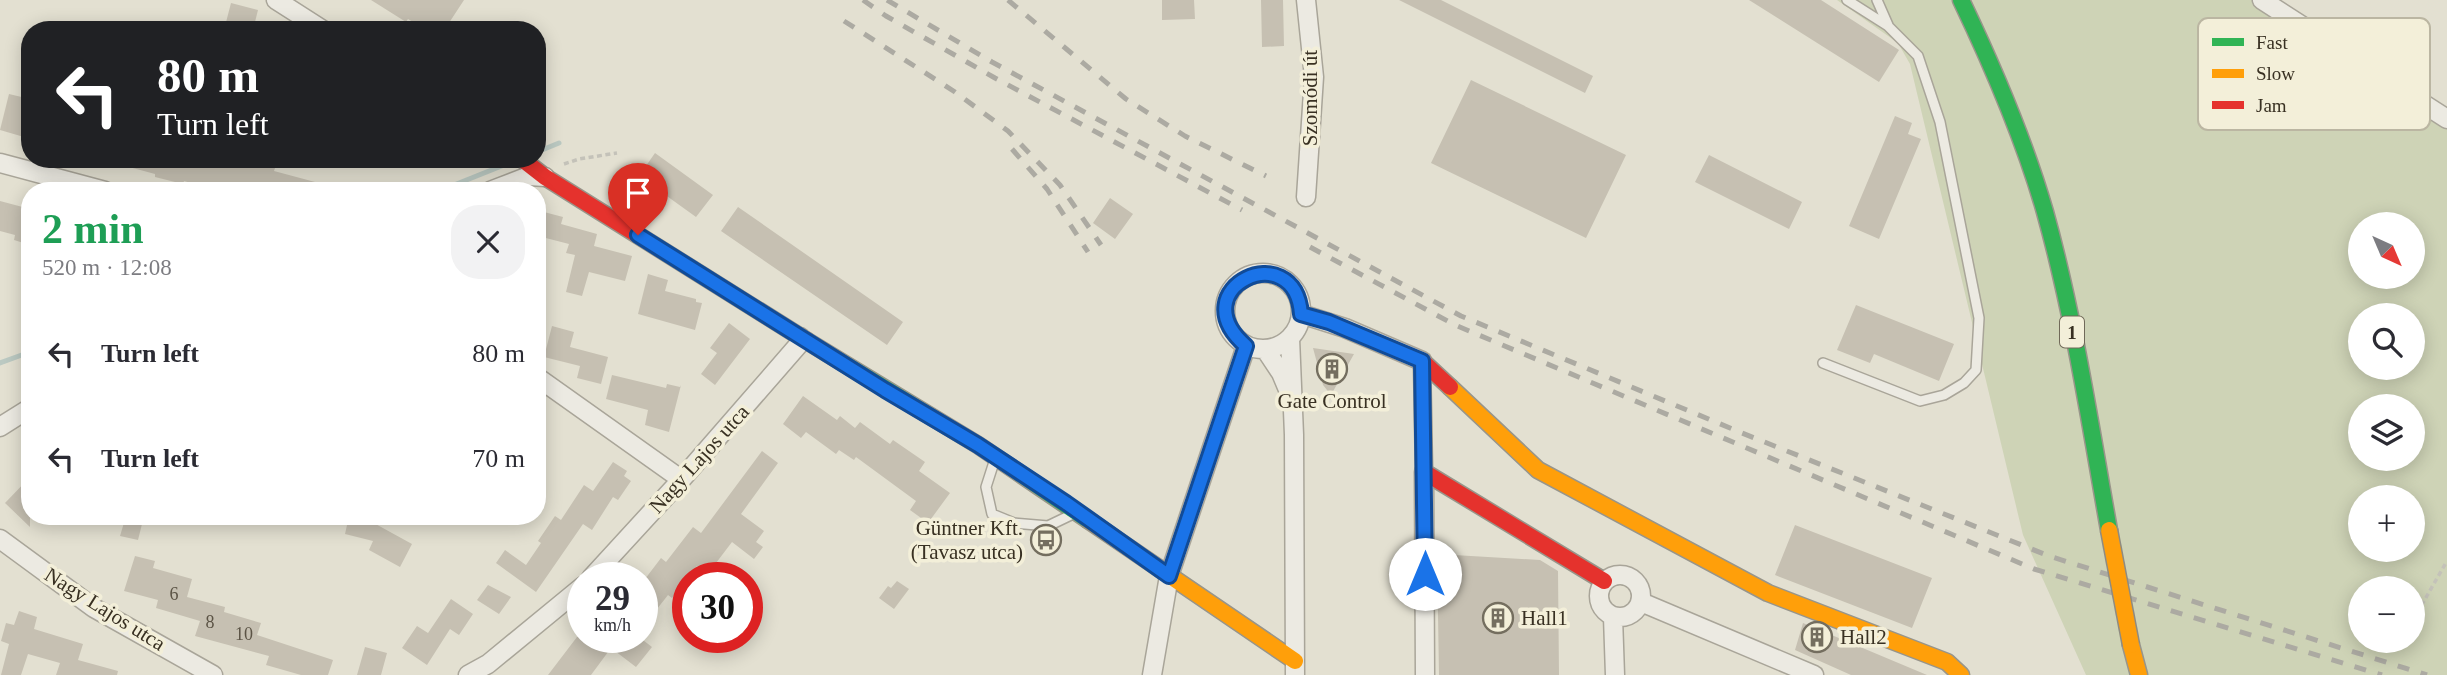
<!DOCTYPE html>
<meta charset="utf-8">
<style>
:root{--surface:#fff;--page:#f2f2f3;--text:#2b2b33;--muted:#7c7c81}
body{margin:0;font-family:"Times New Roman",serif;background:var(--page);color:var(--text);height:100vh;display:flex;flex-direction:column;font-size:26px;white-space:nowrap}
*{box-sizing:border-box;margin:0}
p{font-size:23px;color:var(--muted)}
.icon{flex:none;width:38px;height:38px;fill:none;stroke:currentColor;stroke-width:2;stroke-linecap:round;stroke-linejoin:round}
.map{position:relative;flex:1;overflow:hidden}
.side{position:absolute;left:21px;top:182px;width:525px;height:343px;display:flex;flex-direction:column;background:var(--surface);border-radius:28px;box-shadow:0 4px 18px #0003}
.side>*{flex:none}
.banner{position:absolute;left:21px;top:21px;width:525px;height:147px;border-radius:28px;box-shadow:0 4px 18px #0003;background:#202124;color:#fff;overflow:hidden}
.needle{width:46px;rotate:136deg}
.buttons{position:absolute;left:2348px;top:212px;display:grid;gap:14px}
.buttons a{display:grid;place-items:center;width:77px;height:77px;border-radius:50%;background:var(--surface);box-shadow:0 4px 18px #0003;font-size:35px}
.speed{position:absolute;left:567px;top:562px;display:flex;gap:14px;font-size:35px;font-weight:700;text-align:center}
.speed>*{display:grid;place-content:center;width:91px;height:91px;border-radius:50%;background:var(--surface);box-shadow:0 4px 18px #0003;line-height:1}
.speed small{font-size:18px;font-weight:400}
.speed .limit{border:10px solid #d22;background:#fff;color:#111}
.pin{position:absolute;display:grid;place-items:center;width:60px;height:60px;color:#fff;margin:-72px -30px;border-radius:50% 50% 50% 0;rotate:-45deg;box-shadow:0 0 7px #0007}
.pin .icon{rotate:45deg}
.me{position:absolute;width:77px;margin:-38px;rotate:0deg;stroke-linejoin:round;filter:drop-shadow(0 0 5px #0008)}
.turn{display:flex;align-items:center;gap:24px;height:147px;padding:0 21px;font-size:32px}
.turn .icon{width:91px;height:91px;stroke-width:2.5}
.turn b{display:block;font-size:49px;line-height:60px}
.round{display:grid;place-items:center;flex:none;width:74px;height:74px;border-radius:28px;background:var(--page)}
.summary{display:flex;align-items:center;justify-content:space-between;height:119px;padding:0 21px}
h1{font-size:42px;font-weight:700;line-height:52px;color:#1e9e55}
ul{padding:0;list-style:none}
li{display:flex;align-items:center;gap:21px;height:105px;padding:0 21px}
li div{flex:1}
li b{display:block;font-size:26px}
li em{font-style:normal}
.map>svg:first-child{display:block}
.green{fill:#ced3b6;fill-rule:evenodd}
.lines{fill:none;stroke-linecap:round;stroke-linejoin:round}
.stream{stroke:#bbc9c2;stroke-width:5}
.building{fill:#c6c0b2}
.lane-casing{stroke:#a9a599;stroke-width:12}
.street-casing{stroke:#a9a599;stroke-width:21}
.fast-casing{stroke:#98958a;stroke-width:19}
.slow-casing{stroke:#98958a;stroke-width:19}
.jam-casing{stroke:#98958a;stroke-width:19}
.path{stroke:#c4c2b9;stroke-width:3.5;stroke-dasharray:5 3.5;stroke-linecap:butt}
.lane{stroke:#eceae2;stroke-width:9}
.street{stroke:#eceae2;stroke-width:18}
.fast{stroke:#30b455;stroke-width:16}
.slow{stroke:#ff9f0a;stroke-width:16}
.jam{stroke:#e5322d;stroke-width:16}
.rail{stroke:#acaaa2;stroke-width:5;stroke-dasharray:12 12;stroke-linecap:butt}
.slow-bridge-casing{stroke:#8f8b80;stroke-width:19;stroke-linecap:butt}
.slow-bridge{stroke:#ff9f0a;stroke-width:16}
.route-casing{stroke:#114b97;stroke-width:18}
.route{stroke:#1a73e8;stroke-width:12}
.labels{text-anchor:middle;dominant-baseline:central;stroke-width:7;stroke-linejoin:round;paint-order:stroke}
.number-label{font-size:18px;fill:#5c5446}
.shield{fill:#f3efd9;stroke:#706959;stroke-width:2}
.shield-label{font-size:19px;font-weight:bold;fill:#383022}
.street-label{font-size:21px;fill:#383022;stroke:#f3efd9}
.poi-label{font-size:21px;fill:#383022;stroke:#f3efd9;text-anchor:start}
.key{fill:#f3efd9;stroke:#bbb6a2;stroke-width:2}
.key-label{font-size:19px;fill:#383022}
</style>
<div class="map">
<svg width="2447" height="675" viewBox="0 0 2447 675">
<rect width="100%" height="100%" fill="#e3e0d1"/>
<!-- green -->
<path class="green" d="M1837,0H2262L2447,119V675H2086L2023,535L1910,64L1898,43ZM2361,224H2413V276H2361ZM2361,315H2413V368H2361ZM2361,406H2413V458H2361ZM2361,497H2413V550H2361ZM2361,588H2413V640H2361Z"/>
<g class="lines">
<!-- stream -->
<path class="stream" d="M537,152L559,143
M439,191L514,161
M0,363L30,352"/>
</g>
<!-- building -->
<path class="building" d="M371,0H464L445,29L438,25L434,30H426L408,19L406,22Z
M1162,0H1194L1195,19L1162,20Z
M1261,0H1283L1284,46L1262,47Z
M1399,0H1441L1593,76L1585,93Z
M1749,0H1821L1899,50L1879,82Z
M231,3L258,10L253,30H224Z
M1471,80L1626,155L1586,238L1431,163Z
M9,94L30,99V116L24,137L0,130Z
M1895,116L1912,123L1908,134L1921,139L1879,239L1849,226Z
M655,153L713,195L696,217L639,176Z
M1709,155L1802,202L1789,229L1695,182Z
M119,159H278L274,171L330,186L329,191H220L184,181L183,184L155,177V174L118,164Z
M1110,198L1133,214L1115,239L1093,223Z
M0,201L30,209V245L14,240L15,235L0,231Z
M738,207L903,322L887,345L721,231Z
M544,212L563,217L561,224L597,234L594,246L632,256L625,281L589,272L582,296L566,292L575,255L566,253L569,244L538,236Z
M648,274L668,280L665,291L696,299V302L702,303L695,330L638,314Z
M1856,305L1954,344L1939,381L1874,354L1870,363L1837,350Z
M729,323L750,339L715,385L701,374L717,353L710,348Z
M552,326L574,332L570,347L608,357L601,384L577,378L580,366L544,357Z
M1313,348L1354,354L1331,395L1323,385Z
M612,375L666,388L667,384L680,387L681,385L669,432L645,425L648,410L606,399Z
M803,396L837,420L840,416L855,428L860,422L890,444L893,440L925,462L919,471L950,493L928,523L910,510L916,501L856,457L854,460L839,450L836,454L806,432L801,438L783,424Z
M762,451L778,463L741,514L764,531L756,542L763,547L754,559L732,542L716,563L722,568L716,578H712L697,566L672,598L668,595L642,628V583L661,558L666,562L693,527L701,533Z
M613,462L627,471L624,476L631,481L618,500L613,497L592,530L583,524L536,592L496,563L505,550L526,565L541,543L538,541L555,516L561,520L584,485L593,491Z
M30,477V527L5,503Z
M126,516H144L138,540L120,536Z
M349,516H361L412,544L400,567L369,550L373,541L345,534Z
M1795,525L1932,578L1912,628L1775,575Z
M1437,554L1540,560L1558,571L1559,675H1439Z
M135,556L155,561L153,568L192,579L187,597L225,607L224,612L261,623L257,635L333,660L328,675H301L266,665L269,656L195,636L200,621L156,608L158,600L124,591Z
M897,581L909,589L894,609L879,598L888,586L891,588Z
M488,585L511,597L499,614L477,600Z
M451,599L473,614L459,635L450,629L427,665L402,648L417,626L428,633Z
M19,611L37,617L34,629L83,644L78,660L118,671L117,675H56L60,663L28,654L21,675H1L9,644L1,641L6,623L14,625Z
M1803,623L1927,675H1851L1795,650Z
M577,637H639L652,647L636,667L611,648L591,675H548Z
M365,647L387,653L381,675H357Z"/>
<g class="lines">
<!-- lane casing -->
<g class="lane-casing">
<path id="lane" d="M1877,0L1888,25
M1823,363L1920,401L1944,395L1964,383L1976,370L1979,318L1940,122L1918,56L1888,26L1847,0
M995,459L986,487L992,514L1014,523L1048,526L1073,514"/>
</g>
<!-- street casing -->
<g class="street-casing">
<path id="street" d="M276,0L323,30
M1306,0L1314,77L1306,197
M2262,0L2447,119
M0,163L105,191
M490,191L529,176L545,177
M1225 311a38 38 0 1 1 76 0a38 38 0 1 1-76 0Z
M1301,314L1345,328L1422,361
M1290,338L1294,435L1295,675
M1265,349L1281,373L1289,392
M537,377L675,475L680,481
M0,427L30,408
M1424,472L1425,675
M0,539L94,608L213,675
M1599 596a21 21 0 1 1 42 0a21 21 0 1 1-42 0Z
M591,578L680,481L800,343V337
M1641,602L1814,675
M1613,617L1615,675
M468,675L488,664L583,586
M1152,675L1169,576L1246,346"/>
</g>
<!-- fast casing -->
<g class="fast-casing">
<path id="fast" d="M1961,0C1994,69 2024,139 2045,212C2074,316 2090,424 2109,530
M807,341L978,445L1088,520"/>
</g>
<!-- slow casing -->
<g class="slow-casing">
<path id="slow" d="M1450,387L1538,470L1768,593L1947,662L1961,675
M1088,520L1295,661
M2131,645L2139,675"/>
</g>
<!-- jam casing -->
<g class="jam-casing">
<path id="jam" d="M522,159L545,177L807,341
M1450,387L1422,361L1424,472L1604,581"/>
</g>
<!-- path -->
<path class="path" d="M564,164L579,159L617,153
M2413,620L2447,561"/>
<!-- lane -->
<use href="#lane" class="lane"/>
<!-- street -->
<use href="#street" class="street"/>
<!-- fast -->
<use href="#fast" class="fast"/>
<!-- slow -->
<use href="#slow" class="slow"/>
<!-- jam -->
<use href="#jam" class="jam"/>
<!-- rail -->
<path class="rail" d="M863,0L886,16L995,78L1242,210
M887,0L992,62L1461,316L1742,433L2049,556L2427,675
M1008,0L1126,99L1185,136L1266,176
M844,21L955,92L1008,131L1060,185L1101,245
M1012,149L1047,189L1088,252
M1310,247L1455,325L2034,569L2382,675"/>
<!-- slow-bridge casing -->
<g class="slow-bridge-casing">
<path id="slow-bridge" d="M2109,530L2131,645"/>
</g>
<!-- slow-bridge -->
<use href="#slow-bridge" class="slow-bridge"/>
</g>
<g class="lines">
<!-- route casing -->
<g class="route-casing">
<path id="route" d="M638,235L885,390L978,445L1066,503L1169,576L1246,346C1179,288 1295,235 1301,314L1329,322L1422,361L1425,574"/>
</g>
<!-- route -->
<use href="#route" class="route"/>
</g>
<!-- icons -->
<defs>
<g id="building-ring" transform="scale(1.575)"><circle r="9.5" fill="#f3efd9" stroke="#746e5f" stroke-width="1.5"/><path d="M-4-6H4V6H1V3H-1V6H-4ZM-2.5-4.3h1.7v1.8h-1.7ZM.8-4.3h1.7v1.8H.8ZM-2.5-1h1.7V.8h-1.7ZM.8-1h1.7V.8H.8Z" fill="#746e5f"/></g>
<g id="bus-ring" transform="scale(1.575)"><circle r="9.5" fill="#f3efd9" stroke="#746e5f" stroke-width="1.5"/><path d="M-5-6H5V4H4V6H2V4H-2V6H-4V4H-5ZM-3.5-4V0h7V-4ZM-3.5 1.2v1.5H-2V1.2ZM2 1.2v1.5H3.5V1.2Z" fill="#746e5f"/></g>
</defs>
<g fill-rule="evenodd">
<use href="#building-ring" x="1332" y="369"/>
<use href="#bus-ring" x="1046" y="540"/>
<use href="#building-ring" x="1498" y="618"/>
<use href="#building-ring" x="1817" y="637"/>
</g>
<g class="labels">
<!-- number labels -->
<g class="number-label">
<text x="174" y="594">6</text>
<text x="210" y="622">8</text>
<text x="244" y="634">10</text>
</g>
<!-- shield labels -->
<rect class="shield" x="2060" y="316.5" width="24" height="31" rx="5"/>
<g class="shield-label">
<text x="2072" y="332">1</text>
</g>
<!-- street labels -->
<g class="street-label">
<text transform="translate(1310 98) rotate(-90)">Szomódi út</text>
<text transform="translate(699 459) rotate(-48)">Nagy Lajos utca</text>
<text transform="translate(105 609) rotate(32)">Nagy Lajos utca</text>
</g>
<!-- poi labels -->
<g class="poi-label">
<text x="1332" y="401" text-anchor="middle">Gate Control</text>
<text x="1023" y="528" text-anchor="end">Güntner Kft.<tspan x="1023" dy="24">(Tavasz utca)</tspan></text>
<text x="1521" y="618">Hall1</text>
<text x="1840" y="637">Hall2</text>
</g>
</g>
<!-- legend -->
<rect x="2198" y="18" width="232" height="112" rx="10" class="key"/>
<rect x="2212" y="38" width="32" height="8" fill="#30b455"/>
<rect x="2212" y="69" width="32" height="9" fill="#ff9f0a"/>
<rect x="2212" y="101" width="32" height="8" fill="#e5322d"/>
<g class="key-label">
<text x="2256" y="49">Fast</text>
<text x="2256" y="80">Slow</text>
<text x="2256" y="112">Jam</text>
</g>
</svg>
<div class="buttons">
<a><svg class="needle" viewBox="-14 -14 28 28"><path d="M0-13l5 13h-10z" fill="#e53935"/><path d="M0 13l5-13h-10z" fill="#7c7c81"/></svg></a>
<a><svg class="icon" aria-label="search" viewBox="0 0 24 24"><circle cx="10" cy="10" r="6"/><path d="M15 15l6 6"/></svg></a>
<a><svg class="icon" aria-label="layers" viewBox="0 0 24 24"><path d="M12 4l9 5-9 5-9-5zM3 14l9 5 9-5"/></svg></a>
<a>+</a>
<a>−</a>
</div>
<div class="speed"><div>29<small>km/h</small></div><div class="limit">30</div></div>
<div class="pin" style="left:638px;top:235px;background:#d93025"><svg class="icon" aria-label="arrive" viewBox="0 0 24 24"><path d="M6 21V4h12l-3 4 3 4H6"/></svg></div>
<svg class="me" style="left:1425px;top:574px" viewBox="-20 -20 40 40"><circle r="19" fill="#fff"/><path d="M0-13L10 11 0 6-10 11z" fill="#1a73e8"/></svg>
<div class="banner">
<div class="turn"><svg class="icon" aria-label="left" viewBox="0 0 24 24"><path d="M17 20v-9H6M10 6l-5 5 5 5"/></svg><div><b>80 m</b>Turn left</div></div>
</div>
<section class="side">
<div class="summary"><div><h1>2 min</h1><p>520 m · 12:08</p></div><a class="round"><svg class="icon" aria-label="close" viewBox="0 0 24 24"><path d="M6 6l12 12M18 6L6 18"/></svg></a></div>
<ul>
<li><svg class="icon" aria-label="left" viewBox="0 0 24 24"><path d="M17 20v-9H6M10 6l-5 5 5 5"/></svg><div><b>Turn left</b></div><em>80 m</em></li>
<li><svg class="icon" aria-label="left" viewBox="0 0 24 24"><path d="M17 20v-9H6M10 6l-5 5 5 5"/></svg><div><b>Turn left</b></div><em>70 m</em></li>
</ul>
</section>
</div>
